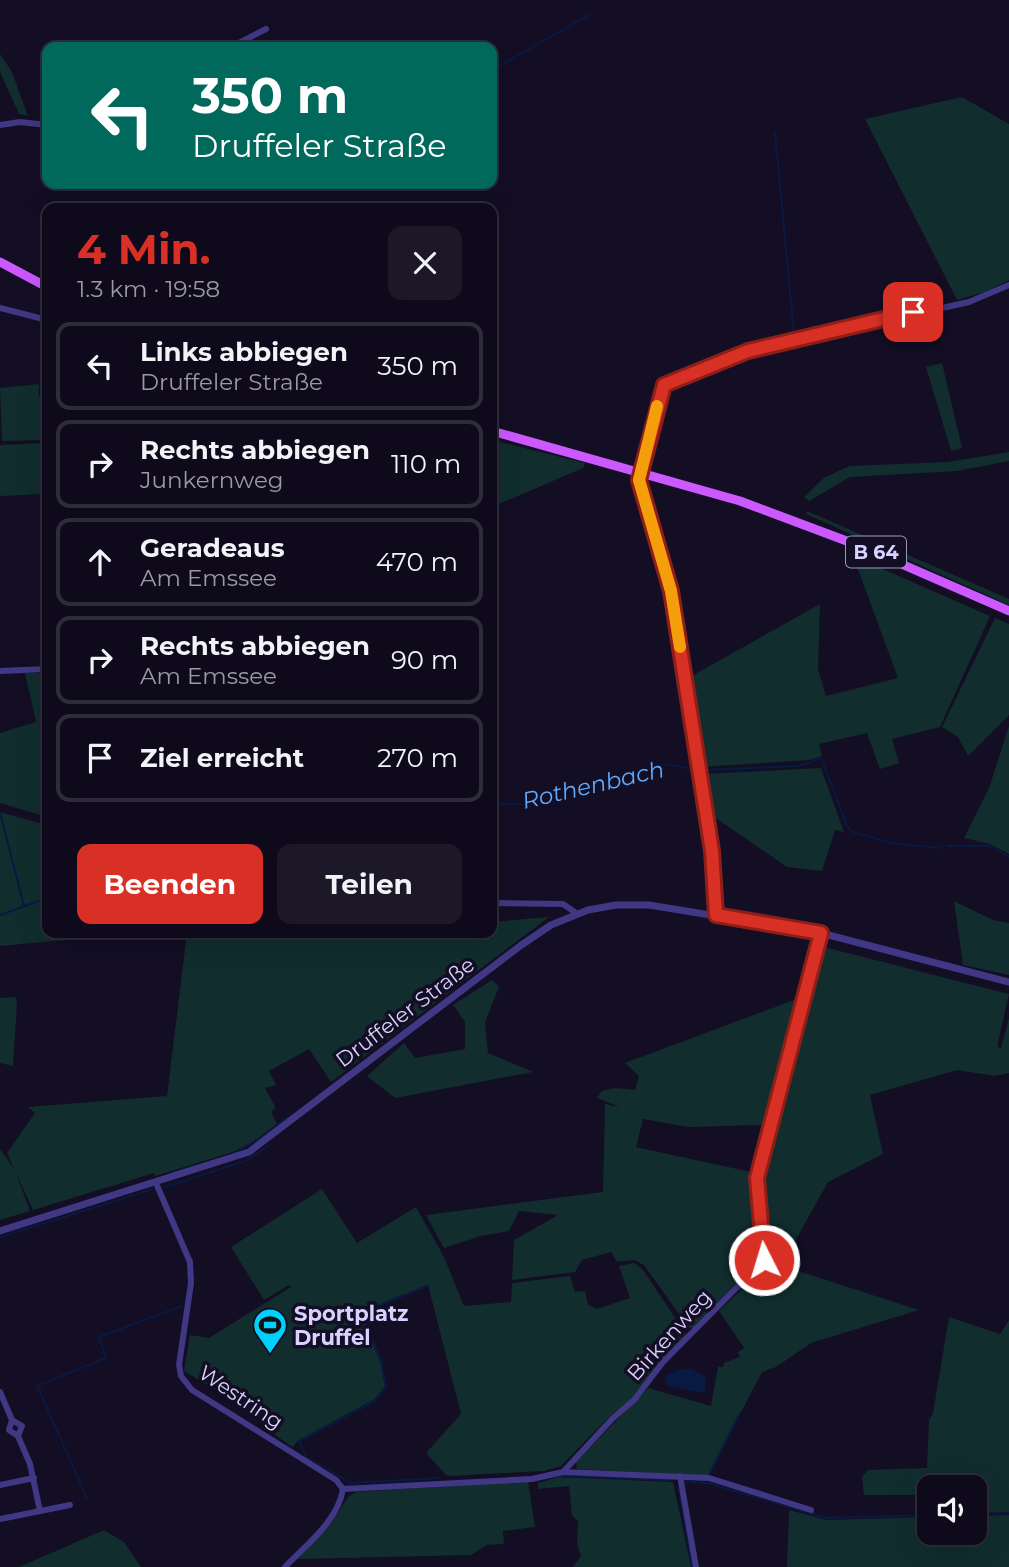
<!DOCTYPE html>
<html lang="de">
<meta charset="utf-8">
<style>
:root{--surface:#0e0a1b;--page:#1c1828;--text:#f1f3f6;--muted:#9b9aa3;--line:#2e2b3a;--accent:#d93025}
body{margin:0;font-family:Montserrat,sans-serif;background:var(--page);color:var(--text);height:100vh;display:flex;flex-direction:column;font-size:26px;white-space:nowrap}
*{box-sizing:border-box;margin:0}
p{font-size:23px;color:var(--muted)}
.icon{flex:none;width:38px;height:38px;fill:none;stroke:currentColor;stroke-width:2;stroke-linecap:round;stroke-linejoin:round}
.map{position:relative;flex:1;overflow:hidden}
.drawer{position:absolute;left:42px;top:203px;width:455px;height:735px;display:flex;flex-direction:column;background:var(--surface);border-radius:14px;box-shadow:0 7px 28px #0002,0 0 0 2px var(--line)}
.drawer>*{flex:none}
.banner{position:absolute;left:42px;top:42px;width:455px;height:147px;border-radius:14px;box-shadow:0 7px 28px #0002,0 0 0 2px var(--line);background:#00695c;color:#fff;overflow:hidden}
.controls{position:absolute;left:917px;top:1475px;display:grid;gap:14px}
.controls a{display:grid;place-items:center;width:70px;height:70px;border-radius:14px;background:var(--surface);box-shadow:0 7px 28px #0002,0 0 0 2px var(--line);font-size:35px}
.pin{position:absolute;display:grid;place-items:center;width:60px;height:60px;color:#fff;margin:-30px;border-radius:14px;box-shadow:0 4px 10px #0006}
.me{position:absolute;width:77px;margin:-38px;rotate:355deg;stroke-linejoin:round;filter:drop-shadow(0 0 5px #0008)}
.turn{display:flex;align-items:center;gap:24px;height:147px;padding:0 35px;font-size:32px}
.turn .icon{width:91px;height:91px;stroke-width:2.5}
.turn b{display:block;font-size:49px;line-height:60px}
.round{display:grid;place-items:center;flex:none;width:74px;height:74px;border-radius:14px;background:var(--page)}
.head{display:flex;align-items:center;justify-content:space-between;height:119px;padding:0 35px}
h1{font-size:42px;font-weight:700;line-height:52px;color:var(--accent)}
.primary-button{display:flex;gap:14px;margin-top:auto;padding:14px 35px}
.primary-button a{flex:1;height:80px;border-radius:14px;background:var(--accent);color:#fff;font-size:28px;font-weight:700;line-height:80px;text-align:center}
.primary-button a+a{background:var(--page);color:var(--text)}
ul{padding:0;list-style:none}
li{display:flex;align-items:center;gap:21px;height:88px;margin:0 14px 10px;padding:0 21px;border:4px solid var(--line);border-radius:14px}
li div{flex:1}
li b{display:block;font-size:26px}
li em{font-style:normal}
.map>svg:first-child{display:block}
.green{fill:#112d2e}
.water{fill:#091a42}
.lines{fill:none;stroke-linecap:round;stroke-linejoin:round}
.stream{stroke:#091a42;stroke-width:2}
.minor{stroke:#403884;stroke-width:6}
.tertiary{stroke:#403884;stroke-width:7}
.primary{stroke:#cc58ff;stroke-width:9}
.route-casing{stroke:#8d1f18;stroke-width:18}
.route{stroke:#d93025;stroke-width:12}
.slow{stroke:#f59e0b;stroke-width:12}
.labels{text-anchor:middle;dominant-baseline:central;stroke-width:7;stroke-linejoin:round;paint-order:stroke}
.shield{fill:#130e24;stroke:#9e96bd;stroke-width:2}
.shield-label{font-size:19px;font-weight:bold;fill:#d9d1ff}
.street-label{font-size:21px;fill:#d9d1ff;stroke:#130e24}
.poi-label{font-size:21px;font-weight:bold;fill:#d9d1ff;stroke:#130e24;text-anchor:start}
.water-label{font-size:23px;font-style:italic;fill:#5faaff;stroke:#130e24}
</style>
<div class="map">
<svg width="1009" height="1567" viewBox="0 0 1009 1567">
<rect width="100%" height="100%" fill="#130e24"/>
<!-- green -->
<path class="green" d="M0,54L12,72L28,116L19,114L0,72Z
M962,97L1009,124V280L985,292L957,300L865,119Z
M942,363L962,448L951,451L926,367Z
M39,384V397L47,398V440L2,441L0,388Z
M492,440L585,463L583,468L492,507Z
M47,443V494L0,496V445Z
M1009,452V461L957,471L850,477L809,501L804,497L824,478L849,466L948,462Z
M807,511L1009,599V605L806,514Z
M853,556L990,616L940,727L892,739L899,763L880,769L867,733L819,744L822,756L809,760L703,767L690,677L820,604L818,669L826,696L898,678Z
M995,618L1009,624V715L968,756L958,737L942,727Z
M25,673H47V817L0,803V733L36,722Z
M1009,726V854L990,844L964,838L989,788Z
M821,768L844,832L835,830L822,871L787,867L710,814L704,774Z
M0,812L47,825V933H81L76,939L0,946Z
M954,901L993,920L1009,923V975L963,965Z
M549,917L331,1082L309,1049L269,1071L276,1085L265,1088L276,1108L271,1112L277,1124L251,1143L233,1152L155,1176L154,1173L33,1210L7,1153L35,1113L28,1107L167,1096L187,933H492V922Z
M820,946L1009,994L997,1047L1001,1048L1009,1018V1073L995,1076L957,1070L870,1095L883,1154L828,1182L784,1261L768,1256L759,1178L775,1131L774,1124Z
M492,980L499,987L485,1022L488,1053L533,1072L395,1098L367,1076L404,1043L415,1058L465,1049V1022L453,1005Z
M16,997L17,1004L13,1066L0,1063V998Z
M802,997L767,1125L688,1127L643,1119L636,1147L751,1172V1203L762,1257L693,1328H689L644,1265L634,1260L617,1262L611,1252L582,1260L575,1272L512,1280L514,1240L558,1215L519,1211L509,1231L481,1236L444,1248L426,1215L603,1192L605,1104L620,1107L597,1098L602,1091L615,1088L635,1090L639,1076L625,1063Z
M0,1149L15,1170L30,1211L0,1220Z
M322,1189L357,1243L416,1207L444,1257L464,1306L511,1302L512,1283L570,1276L575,1292L585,1291L588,1305L597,1309L630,1298L619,1266L634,1263L643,1270L686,1334L631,1399L611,1415L561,1466L544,1471L447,1476L426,1453L461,1414L428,1285L361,1312L380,1361L385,1386L375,1399L299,1440L292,1447L274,1434L280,1430L184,1371L190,1335L209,1338L291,1287L289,1285L264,1300L231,1247Z
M767,1261L919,1310L811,1343L776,1367L762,1372L708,1476L577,1469L576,1462L648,1388L711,1406L718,1367H723L724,1363L740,1357L738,1352L744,1348L719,1311L762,1270Z
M949,1317L1000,1334L1009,1320V1512L975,1513V1488H929V1495H864L862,1477L868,1470L927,1468L929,1420L933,1413Z
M558,1477L673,1482L691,1567H573L581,1556L577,1544L578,1522L572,1515L569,1486L538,1489V1483Z
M528,1481L535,1527L503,1531L504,1544L487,1545L471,1555L298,1559L332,1522L349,1496L356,1492Z
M789,1510L827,1520L929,1517V1533H975V1516L1009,1515V1567H787Z
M104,1530L124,1542L141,1567H19Z"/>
<!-- water -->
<path class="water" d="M683,1369H692L706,1377L705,1393L668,1386L665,1378L667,1374Z"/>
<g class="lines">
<!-- stream -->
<path class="stream" d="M492,70L591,14
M775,133L794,333
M704,770L799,766L821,758L848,828L853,832L891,843L940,848
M492,803L529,805L600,780L663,764L694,769
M0,812L24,906
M948,846H990L1009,857
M0,915L47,898
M233,1153L261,1138L287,1117
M170,1173L198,1165
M165,1187L245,1161L270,1145
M0,1237L150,1190
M427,1286L363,1312L381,1362L386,1387L375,1401L299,1441L306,1457L351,1483L440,1478
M709,1475L740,1413
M560,1476L668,1480
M685,1482L708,1483L826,1518L929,1515
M679,1487L692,1567
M87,1498L37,1386L106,1358L99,1337L182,1306
M975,1514L1009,1513"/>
<!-- minor -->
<path class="minor" d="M231,47L266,29
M0,125L20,122L47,125
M0,308L47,320
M0,671L47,669
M492,903L563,904L576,913
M716,915L712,851L671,591L639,480L660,392L665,385L749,351L969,302L1009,285
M156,1183L190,1262L191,1283L179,1365L181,1376L192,1390L336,1480L343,1489C338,1521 306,1545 285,1567
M0,1392L12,1420L22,1426L18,1436
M12,1420L9,1430L18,1436L30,1464L40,1511
M563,1472L613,1418L634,1400L663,1362L764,1260L757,1178L821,933
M680,1476L696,1567
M0,1485L34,1478
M343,1489L532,1479L563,1472L709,1478L811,1510
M0,1519L70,1505"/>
<!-- tertiary -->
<path class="tertiary" d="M0,1231L249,1152L520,946L551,925L588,910L616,905H649L821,933L1009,982"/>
<!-- primary -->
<path class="primary" d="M0,262L47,287
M492,431L740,501L860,546L1009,611"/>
</g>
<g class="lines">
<!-- route casing -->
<g class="route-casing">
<path id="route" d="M764,1260L757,1178L821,933L716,915L712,851L671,591L639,480L664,385L748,351L913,312"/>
</g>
<!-- route -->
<use href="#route" class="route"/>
<!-- slow -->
<path class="slow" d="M657,406L639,480L671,591L680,647"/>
</g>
<!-- icons -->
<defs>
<g id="stadium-pin" transform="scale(1.75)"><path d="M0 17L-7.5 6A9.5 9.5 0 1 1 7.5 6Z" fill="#00d1fc" stroke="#130e24"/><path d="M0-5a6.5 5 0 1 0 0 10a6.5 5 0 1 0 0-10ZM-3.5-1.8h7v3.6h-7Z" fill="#111"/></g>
</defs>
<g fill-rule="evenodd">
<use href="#stadium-pin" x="270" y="1325"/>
</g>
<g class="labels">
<!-- shield labels -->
<rect class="shield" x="846" y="536.5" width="60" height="31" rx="5"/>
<g class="shield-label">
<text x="876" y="552">B 64</text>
</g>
<!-- street labels -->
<g class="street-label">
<text transform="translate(405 1012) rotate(-37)">Druffeler Straße</text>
<text transform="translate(669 1335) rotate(-48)">Birkenweg</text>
<text transform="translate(241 1397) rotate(34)">Westring</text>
</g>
<!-- poi labels -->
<g class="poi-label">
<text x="294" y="1313">Sportplatz<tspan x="294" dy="24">Druffel</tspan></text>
</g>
<!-- water labels -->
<g class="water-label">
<text transform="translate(593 785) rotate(-13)">Rothenbach</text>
</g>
</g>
</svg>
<div class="controls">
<a><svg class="icon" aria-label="sound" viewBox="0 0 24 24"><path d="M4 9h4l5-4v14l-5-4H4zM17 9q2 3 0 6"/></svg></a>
</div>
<div class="pin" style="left:913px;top:312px;background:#d93025"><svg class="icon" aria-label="arrive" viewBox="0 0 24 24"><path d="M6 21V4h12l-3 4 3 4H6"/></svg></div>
<svg class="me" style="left:764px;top:1260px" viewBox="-20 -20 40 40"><circle r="17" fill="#d93025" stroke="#fff" stroke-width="3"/><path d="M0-11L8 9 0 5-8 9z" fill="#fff"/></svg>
<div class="banner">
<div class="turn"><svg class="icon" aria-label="left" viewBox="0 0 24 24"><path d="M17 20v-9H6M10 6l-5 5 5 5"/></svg><div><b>350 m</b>Druffeler Straße</div></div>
</div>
<section class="drawer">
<div class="head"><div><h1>4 Min.</h1><p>1.3 km · 19:58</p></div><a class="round"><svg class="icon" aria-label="close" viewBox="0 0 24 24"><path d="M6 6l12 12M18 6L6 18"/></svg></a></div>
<ul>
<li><svg class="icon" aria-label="left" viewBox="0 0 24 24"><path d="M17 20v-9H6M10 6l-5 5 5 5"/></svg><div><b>Links abbiegen</b><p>Druffeler Straße</p></div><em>350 m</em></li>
<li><svg class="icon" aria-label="right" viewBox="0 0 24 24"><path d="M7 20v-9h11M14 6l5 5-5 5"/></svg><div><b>Rechts abbiegen</b><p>Junkernweg</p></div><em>110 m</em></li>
<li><svg class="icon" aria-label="ahead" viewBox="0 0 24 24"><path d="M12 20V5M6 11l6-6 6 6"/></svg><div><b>Geradeaus</b><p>Am Emssee</p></div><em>470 m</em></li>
<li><svg class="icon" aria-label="right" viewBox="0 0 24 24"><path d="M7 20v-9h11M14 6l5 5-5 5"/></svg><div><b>Rechts abbiegen</b><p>Am Emssee</p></div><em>90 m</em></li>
<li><svg class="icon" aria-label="arrive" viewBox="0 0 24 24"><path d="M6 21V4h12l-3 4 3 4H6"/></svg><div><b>Ziel erreicht</b></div><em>270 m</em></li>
</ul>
<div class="primary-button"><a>Beenden</a><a>Teilen</a></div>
</section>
</div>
